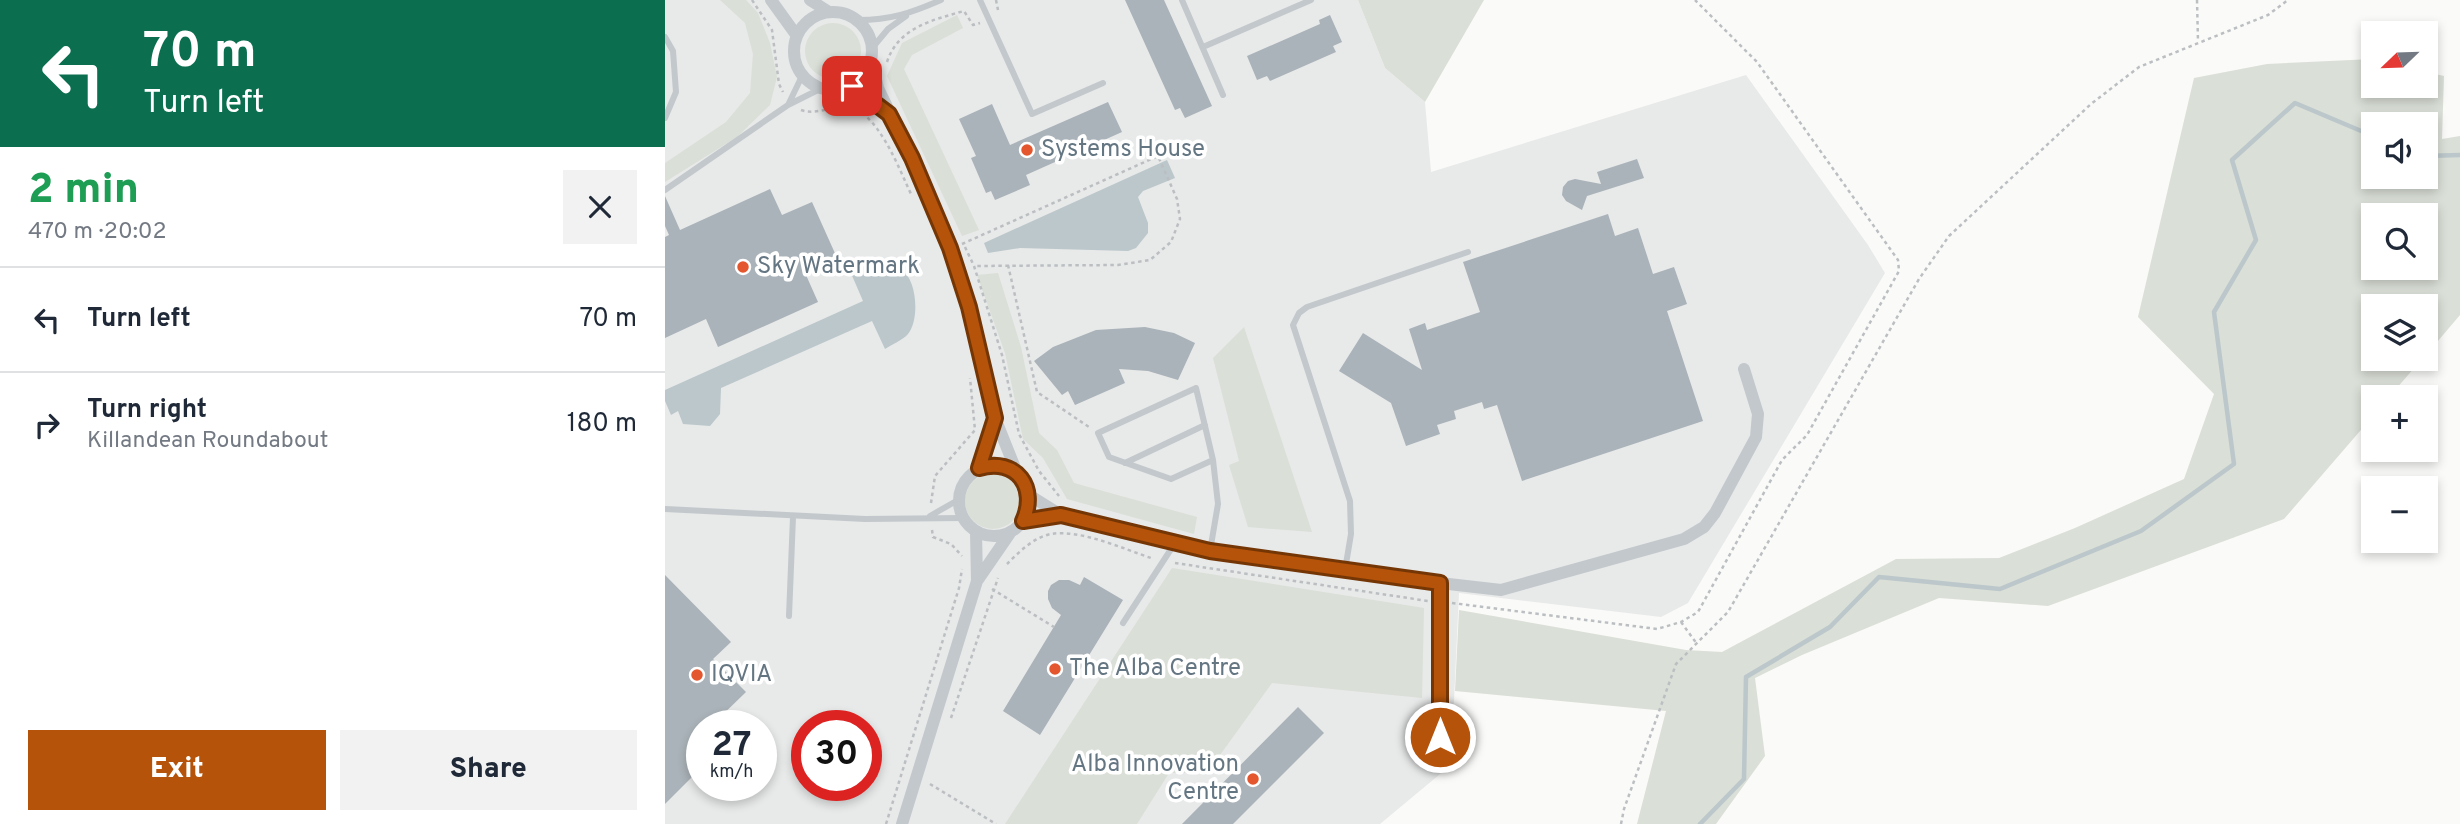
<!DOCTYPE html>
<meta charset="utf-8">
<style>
:root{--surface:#fff;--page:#f2f2f3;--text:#1f2937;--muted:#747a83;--line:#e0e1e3;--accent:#b45309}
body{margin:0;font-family:Overpass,sans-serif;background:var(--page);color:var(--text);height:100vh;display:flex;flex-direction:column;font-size:26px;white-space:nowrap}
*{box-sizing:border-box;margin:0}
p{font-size:23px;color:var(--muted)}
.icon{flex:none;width:38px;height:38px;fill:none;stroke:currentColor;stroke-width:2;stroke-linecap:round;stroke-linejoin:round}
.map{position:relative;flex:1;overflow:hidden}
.details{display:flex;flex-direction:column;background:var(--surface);width:665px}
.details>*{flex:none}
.guide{background:#0b6e4f;color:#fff;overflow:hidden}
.needle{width:46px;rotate:247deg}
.controls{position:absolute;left:1696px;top:21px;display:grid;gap:14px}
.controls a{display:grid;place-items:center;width:77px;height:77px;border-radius:0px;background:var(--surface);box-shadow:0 4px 10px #0003;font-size:35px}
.speed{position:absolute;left:21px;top:710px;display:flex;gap:14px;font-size:35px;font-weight:700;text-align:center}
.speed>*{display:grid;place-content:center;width:91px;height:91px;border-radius:50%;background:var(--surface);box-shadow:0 4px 10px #0003;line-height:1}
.speed small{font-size:18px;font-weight:400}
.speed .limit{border:10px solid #d22;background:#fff;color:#111}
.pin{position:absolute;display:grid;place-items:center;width:60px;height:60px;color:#fff;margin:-30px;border-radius:14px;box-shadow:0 4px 10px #0006}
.me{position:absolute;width:77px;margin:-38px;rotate:0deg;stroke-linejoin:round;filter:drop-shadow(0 0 5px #0008)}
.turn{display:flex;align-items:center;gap:24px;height:147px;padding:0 28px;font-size:32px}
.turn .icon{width:91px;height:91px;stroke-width:2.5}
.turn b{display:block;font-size:49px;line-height:60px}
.round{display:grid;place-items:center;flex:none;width:74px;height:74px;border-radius:0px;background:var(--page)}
.headline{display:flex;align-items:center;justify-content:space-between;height:119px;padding:0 28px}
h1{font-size:42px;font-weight:800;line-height:52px;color:#1e9e55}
.action{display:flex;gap:14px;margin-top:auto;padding:14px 28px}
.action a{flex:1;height:80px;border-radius:0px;background:var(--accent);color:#fff;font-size:28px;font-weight:800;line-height:80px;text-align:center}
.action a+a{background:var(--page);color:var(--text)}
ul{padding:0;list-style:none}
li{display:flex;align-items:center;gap:21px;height:105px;padding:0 28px;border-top:2px solid var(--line)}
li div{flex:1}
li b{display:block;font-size:26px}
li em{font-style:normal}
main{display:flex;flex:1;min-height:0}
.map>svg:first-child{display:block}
.built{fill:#e8e9e9;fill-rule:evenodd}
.green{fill:#dadfd7;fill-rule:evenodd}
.water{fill:#bbc7cb}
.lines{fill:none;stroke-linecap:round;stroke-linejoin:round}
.stream{stroke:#bbc7cb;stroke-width:4.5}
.building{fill:#aab3b9}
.path{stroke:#bbbfc2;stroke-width:2.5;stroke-dasharray:3.5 3.5;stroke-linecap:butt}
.service{stroke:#c3c8cc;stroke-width:6}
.minor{stroke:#c3c8cc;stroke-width:12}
.route-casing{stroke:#753606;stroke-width:18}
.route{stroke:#b45309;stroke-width:12}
.poi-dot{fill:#e4572e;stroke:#fff;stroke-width:2.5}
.labels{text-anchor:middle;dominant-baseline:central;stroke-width:7;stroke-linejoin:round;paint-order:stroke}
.poi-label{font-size:24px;fill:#657683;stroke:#fff;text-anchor:start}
</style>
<main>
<section class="details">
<div class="guide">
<div class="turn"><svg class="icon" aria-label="left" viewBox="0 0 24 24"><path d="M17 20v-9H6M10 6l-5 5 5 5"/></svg><div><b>70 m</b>Turn left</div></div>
</div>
<div class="headline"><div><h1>2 min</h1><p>470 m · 20:02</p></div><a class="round"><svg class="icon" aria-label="close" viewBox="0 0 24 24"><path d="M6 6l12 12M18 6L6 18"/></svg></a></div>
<ul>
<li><svg class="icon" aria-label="left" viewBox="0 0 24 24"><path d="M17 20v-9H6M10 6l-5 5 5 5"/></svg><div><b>Turn left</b></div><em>70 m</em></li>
<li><svg class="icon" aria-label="right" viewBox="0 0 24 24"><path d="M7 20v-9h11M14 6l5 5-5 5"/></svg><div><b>Turn right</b><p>Killandean Roundabout</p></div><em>180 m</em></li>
</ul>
<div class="action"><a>Exit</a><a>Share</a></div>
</section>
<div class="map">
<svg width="1795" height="824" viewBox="0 0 1795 824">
<rect width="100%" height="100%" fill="#fafaf8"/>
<!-- built -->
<path class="built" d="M0,0H693L720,68L760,102L766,172L1081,75L1203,245L1220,273L1023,603L996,617L794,593L786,765L715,824H0ZM37,726H96V786H37ZM142,726H201V786H142Z"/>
<!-- green -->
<path class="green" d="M55,0H81L93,13L105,43L112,77L105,105L72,137L0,182V163L61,122L85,93L88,54L80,23Z
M693,0H819L760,102L720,68Z
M292,15L298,28L247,55L239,69L314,230L297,236L222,76L237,43Z
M140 51a28 28 0 1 1 56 0a28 28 0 1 1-56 0Z
M1708,59V86H1760L1761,72L1779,76L1777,139L1795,136V315L1761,355L1760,306H1708V359H1757L1724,397H1708V416L1619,519L1383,606L1274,598L1137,655L1090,678L1100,756L1051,824H972L1001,711L790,691L794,610L1021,650L1057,652L1231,559L1334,558L1410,528L1519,479L1549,394L1473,317L1529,78L1602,64ZM1760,124V177H1708V124ZM1760,215V268H1708V215Z
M333,273L356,347L374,433L392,450L409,483L532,517L529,534L402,499L378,458L358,439L340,353L312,275Z
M579,327L647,532L583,527L564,465L574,461L548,358Z
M300 501a28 28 0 1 1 56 0a28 28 0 1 1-56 0Z
M507,568L759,608L757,698L607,683L542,773H504L472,824H340Z"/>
<!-- water -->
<path class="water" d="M502,160L510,178L478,191L473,197L483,223V233L471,248L463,251L355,248L323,253L319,243Z
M199,257C213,260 225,261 236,269C252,279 255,319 243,334C238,340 226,345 220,349L207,321L56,388L55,414L45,426L18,424L13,411L6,415L0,401V390L198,301L182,264Z"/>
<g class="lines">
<!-- stream -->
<path class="stream" d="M1760,156L1795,155
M1035,824L1079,779L1081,677L1165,627L1214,577L1335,589L1476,531L1569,464L1549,312L1591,240L1567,160L1630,103L1708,136"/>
</g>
<!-- building -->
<path class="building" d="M460,0H499L547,106L520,118L515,108L510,110Z
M665,15L677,42L668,46L671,52L605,81L602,76L592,80L582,56L655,24L654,20Z
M443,102L457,132L361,175L365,185L330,200L326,191L321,193L306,158L311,156L294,119L327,104L345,145Z
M972,159L979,178L922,196L917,210L901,201L897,195L898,187L903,181L910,179L936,184L932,172Z
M105,189L117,215L147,202L173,260L141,275L153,302L53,347L41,319L0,338V237L4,235L0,226V196L15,230Z
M943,214L950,236L973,228L988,274L1009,267L1022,304L1002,311L1038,421L857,481L832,405L819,409L817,402L789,411L791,419L772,425L775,434L741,446L726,403L674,371L698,333L757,370L744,329L760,323L762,330L815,312L798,262Z
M480,327L509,333L530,343L513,380L483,371L454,369L460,383L410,405L403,391L397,395L369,361L388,347L431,330Z
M0,575L66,642L48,659L81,692L46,726H37V767L0,804Z
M419,577L458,600L375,735L338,711L396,615L387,608L383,599V591L386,585L394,580H404L415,585Z
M633,707L659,733L568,824H517Z"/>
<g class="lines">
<!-- path -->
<path class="path" d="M87,0L107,30L114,84L118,92
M331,0L333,10
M1532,0L1533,42
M222,62C233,28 267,20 299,11L308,25L315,23
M136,110C150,115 164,107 179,107C212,106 235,172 247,196
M297,244L493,156L512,199L515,219L506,242L485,260L453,265L309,266
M300,247L309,266L337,355L354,434L374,471L394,496
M343,265L372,392L424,427
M266,503L270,476L310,430L305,378
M267,530L268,537L286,544L297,556
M510,563L763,601
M342,564C354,552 369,537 386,534C415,529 459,549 486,558
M327,589L389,627
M787,603L992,629L1016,622L1033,612L1117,460L1142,435L1234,271L1233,260L1092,62L1030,0
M1016,622L1032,644
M286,718L333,578
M265,784L331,824
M221,824L294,588L297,569
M956,824L959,809L1011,664L1063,612L1254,279L1284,236L1426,104L1474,67L1603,15L1623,0"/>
<!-- service -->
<path class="service" d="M315,0L367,114L438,83
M517,0L558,95
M193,20C226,20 246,13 276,0
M0,37L8,51L11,92L0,118
M208,47L223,29L241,16
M538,47L646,0
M124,103L137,76
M0,190L123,105L155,89
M460,463L540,425
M0,509L200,519L297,518
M265,516L293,500
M545,551L553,504L548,460L531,388L433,433L444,457L506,479L548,460
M680,570L686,534L685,501L628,325L634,313L642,307L803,252
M124,616L128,517
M458,623L510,543
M747,738L775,737"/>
<!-- minor -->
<path class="minor" d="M106,0L132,36
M145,0L164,12
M129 51a39 39 0 1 1 78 0a39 39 0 1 1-78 0Z
M207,63L213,88L247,158L285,249L304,307L330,418L352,473
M187,86L221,111
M294 501a35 35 0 1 1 70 0a35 35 0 1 1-70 0Z
M314,468L330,418
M364,495L396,515L545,551L775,583L777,755
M358,521L396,515
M311,532L312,581
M775,583L836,590L1019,539L1039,527L1050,513L1091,437L1093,414L1079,369
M237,824L312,581L345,533"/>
</g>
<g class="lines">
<!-- route casing -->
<g class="route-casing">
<path id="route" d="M187,86L224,114L247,158L285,248L304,307L330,418L314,468C352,457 373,488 358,521L396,515L545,551L775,583V737"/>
</g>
<!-- route -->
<use href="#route" class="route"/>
</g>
<!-- markers -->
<g class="poi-dot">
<circle cx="362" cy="150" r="7"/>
<circle cx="78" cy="267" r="7"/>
<circle cx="390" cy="669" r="7"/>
<circle cx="32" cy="675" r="7"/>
<circle cx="588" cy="779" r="7"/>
</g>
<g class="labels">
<!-- poi labels -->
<g class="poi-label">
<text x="376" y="150">Systems House</text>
<text x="92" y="267">Sky Watermark</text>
<text x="404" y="669">The Alba Centre</text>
<text x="46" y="675">IQVIA</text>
<text x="574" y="765" text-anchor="end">Alba Innovation<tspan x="574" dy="28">Centre</tspan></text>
</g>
</g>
</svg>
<div class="controls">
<a><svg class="needle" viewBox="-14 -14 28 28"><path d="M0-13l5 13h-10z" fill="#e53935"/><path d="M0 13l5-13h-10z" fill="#747a83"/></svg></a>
<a><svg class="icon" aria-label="sound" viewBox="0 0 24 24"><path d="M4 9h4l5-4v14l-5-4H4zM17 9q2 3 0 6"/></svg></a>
<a><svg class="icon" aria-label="search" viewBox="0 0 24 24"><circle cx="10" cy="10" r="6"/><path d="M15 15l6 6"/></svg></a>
<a><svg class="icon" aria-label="layers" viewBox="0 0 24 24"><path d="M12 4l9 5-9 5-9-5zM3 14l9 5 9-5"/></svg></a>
<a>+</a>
<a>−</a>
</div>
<div class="speed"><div>27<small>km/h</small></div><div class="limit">30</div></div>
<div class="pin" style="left:187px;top:86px;background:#d93025"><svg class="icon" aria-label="arrive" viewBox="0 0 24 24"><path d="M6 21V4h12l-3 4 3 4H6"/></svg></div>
<svg class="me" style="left:775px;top:737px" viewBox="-20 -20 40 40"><circle r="17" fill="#b45309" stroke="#fff" stroke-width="3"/><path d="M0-11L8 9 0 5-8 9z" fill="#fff"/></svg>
</div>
</main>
